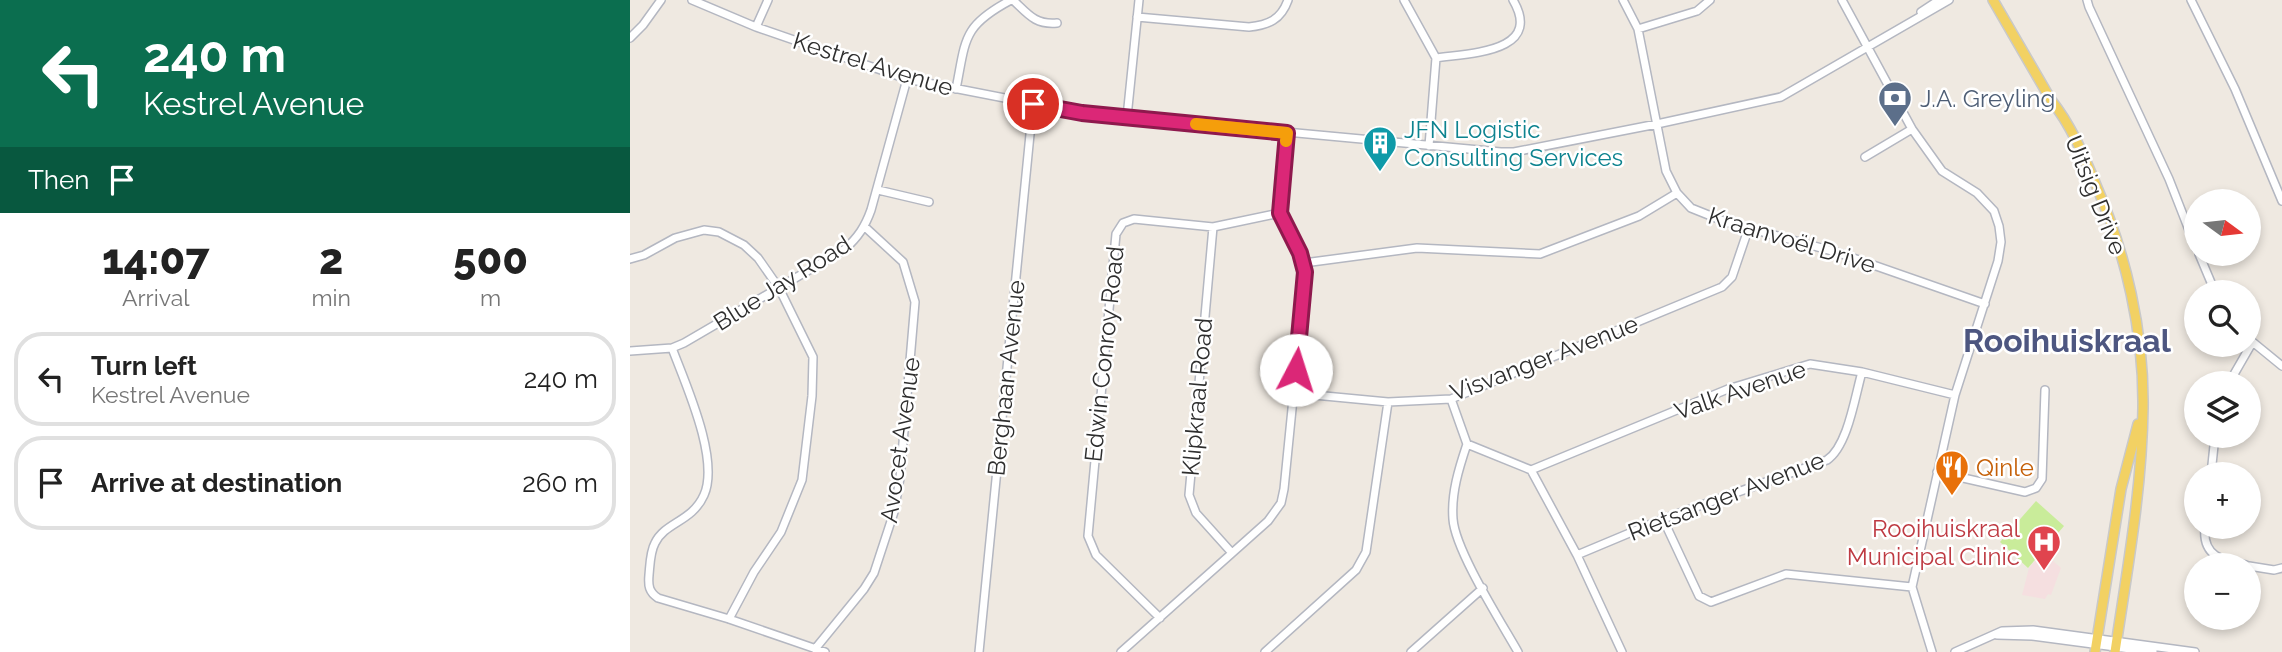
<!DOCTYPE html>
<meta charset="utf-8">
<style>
:root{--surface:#fff;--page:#f2f2f2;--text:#222;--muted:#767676;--line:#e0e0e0}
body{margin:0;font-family:Raleway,sans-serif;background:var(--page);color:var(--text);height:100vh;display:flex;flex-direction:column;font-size:26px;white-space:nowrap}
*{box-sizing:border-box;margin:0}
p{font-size:23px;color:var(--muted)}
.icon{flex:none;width:38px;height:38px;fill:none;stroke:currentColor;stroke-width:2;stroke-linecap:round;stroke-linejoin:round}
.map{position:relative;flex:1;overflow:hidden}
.drawer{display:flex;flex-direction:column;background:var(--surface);width:630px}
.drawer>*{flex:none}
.banner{background:#0b6e4f;color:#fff;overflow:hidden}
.needle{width:46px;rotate:105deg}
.controls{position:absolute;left:1554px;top:189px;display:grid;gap:14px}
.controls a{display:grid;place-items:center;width:77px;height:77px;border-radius:50%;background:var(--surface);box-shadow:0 4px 10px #0003;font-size:35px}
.pin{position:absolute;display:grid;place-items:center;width:60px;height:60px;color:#fff;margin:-30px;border:4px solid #fff;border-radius:50%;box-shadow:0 2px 7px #0007}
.me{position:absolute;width:77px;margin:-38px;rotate:5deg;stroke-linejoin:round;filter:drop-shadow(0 0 5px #0008)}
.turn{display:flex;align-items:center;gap:24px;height:147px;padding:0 28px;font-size:32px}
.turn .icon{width:91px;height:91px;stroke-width:2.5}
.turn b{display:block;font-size:49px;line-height:60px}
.then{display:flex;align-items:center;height:66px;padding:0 28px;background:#0003;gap:14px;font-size:26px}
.eta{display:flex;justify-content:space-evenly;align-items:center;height:119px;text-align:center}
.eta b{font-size:42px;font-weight:800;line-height:49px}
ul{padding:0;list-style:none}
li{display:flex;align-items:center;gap:21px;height:94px;margin:0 14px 10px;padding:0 14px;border:4px solid var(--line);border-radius:28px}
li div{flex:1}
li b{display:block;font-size:26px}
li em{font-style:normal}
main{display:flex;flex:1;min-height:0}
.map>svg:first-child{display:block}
.medical{fill:#f5dfe0}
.pitch{fill:#c9ec9a}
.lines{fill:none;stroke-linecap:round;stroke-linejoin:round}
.minor-casing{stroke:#b4b7c1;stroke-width:10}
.major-casing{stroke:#c9c9c9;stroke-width:12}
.minor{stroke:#fff;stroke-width:7}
.major{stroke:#f2d163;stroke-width:9}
.route-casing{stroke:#8e194d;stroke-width:18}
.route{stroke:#db2777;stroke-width:12}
.slow{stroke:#f59e0b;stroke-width:12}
.labels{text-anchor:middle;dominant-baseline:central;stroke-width:5;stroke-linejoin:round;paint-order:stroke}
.street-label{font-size:24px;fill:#2e2e2e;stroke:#fff}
.service-label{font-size:24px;fill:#4e5e75;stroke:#fff;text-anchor:start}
.culture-label{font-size:24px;fill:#0d838f;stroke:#fff;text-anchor:start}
.food-label{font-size:24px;fill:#c56008;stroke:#fff;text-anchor:start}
.health-label{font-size:24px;fill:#be3a42;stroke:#fff;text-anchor:end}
.district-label{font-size:32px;font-weight:bold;fill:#4d5680;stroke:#fff}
</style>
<main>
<section class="drawer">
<div class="banner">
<div class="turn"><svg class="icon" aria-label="left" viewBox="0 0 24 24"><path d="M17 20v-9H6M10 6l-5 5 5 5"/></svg><div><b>240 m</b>Kestrel Avenue</div></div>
<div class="then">Then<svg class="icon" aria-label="arrive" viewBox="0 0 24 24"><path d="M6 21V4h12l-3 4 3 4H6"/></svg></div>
</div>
<div class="eta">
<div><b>14:07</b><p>Arrival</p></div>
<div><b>2</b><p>min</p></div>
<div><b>500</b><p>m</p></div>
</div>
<ul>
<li><svg class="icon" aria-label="left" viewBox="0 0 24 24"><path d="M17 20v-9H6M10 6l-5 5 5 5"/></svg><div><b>Turn left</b><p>Kestrel Avenue</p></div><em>240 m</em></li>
<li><svg class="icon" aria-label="arrive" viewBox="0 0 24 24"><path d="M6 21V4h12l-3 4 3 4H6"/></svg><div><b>Arrive at destination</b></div><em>260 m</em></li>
</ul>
</section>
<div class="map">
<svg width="1652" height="652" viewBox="0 0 1652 652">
<rect width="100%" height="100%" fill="#efe9e1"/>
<!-- medical -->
<path class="medical" d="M1413,552L1431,568L1421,595L1418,594L1415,599L1392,595L1399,568Z"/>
<!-- pitch -->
<path class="pitch" d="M1406,501L1434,526L1398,568L1370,542Z"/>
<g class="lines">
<!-- minor casing -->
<g class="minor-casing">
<path id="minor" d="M62,0L126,27L277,79L452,113L871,152H884L1027,124L1151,97L1319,0
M383,0C398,14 405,25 427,23
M774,0L806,58L799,146
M993,0L1008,29L1036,171L1047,193L1061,208L1096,222L1206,252L1355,304
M1212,0L1282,129L1312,171L1347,193L1364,211L1369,226L1371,242L1368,261L1325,395L1282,587L1302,652
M1457,0L1459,7L1539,179L1566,248
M1561,0L1605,89L1652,201
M1291,12L1309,0
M507,17L619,27C638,25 651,20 658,0
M126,27L138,0
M1008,29L1067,11L1080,0
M0,38L13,25L31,0
M806,58C838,53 914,53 883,0
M326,89C336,39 332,26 381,0
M497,117L509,0
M1235,157L1282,129
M248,190L299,202
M583,227L559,495L566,513L602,553
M1569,254L1585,292
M0,259L14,255L45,238L74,230L89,232L114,245L128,258L149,288L183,357L182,396L172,480L151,532L124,572L99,619
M674,263L787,248L910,254L1009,216L1047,193
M1619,339L1652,366
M42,348C55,383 90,459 74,495C62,522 35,522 25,543C20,552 20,565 19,575C18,586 19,592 28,598L99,619L195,652
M0,351L42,348L54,343L215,249C228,237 235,227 241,210L277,79
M1599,383L1622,343
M663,393L758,402L821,399L1092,287L1102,277L1119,227
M821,399L837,444L901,470L947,555L992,652
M837,444C829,468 821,493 823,519C825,550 871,622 888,652
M901,470L1098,389L1180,364L1232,372L1325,395
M1307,472L1395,492L1406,488L1412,479L1415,390
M1581,474L1585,436
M1033,519L1069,596L1081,602L1156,574L1282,587
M1575,527C1572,556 1592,561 1616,565
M947,555L1033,519L1197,460C1218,446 1225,396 1232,372
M1619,566L1644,570L1652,568
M530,618L466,555L458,536L486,234L493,223L504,219L583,227L650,213
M1367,635L1402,636L1523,652
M185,649L234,589L244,573L264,512L270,478L285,302L273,262L235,227
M349,652L403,104
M491,652L638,521L651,503L654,489L675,279C675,251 654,236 650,211C647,191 655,154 657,133
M635,652L726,570L736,552L758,402
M781,652L853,588
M1325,652L1372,631L1403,630L1565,652"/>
</g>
<!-- major casing -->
<g class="major-casing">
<path id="major" d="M1363,0L1421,100C1441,125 1454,156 1466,185C1496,254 1514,332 1513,408C1512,490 1497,571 1485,652
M1465,652L1491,489L1508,424"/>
</g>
<!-- minor -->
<use href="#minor" class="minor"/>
<!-- major -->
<use href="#major" class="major"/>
</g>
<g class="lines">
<!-- route casing -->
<g class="route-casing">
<path id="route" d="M403,104L452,113L657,133L650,213L670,253L675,272L666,370"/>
</g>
<!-- route -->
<use href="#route" class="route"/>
<!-- slow -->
<path class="slow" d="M566,124L657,133L656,141"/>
</g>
<!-- icons -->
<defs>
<g id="bank-pin" transform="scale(1.75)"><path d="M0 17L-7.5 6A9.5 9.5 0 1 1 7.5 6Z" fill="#5c6f8a" stroke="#fff"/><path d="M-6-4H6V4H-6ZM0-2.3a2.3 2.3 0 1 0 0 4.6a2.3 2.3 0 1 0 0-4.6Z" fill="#fff"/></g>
<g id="building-pin" transform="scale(1.75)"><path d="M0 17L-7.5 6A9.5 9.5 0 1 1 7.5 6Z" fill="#0f9aa8" stroke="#fff"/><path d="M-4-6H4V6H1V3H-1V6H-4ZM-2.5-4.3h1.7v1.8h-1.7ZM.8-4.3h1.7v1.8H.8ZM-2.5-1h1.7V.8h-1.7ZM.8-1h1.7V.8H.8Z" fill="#fff"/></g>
<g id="restaurant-pin" transform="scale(1.75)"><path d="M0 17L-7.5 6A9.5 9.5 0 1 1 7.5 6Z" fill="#e8710a" stroke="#fff"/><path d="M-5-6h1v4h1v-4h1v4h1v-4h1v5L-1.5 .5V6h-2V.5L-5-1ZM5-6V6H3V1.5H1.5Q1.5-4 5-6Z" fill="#fff"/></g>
<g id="hospital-pin" transform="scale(1.75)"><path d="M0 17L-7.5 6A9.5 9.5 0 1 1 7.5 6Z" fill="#e0444e" stroke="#fff"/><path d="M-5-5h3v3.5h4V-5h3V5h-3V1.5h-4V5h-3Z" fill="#fff"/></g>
</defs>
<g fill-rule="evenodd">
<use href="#bank-pin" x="1265" y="98"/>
<use href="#building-pin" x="750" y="143"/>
<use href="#restaurant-pin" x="1322" y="467"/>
<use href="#hospital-pin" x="1414" y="542"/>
</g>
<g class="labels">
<!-- street labels -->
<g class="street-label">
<text transform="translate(243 64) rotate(17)">Kestrel Avenue</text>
<text transform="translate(1466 195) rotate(68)">Uitsig Drive</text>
<text transform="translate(1162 240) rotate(17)">Kraanvoël Drive</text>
<text transform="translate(152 283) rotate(-32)">Blue Jay Road</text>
<text transform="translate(474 354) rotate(-84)">Edwin Conroy Road</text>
<text transform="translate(914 358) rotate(-21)">Visvanger Avenue</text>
<text transform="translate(376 378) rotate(-84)">Berghaan Avenue</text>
<text transform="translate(1110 390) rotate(-19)">Valk Avenue</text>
<text transform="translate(567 397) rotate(-85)">Klipkraal Road</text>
<text transform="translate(270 440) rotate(-82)">Avocet Avenue</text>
<text transform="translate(1096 496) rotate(-21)">Rietsanger Avenue</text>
</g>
<!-- service labels -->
<g class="service-label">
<text x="1290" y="98">J.A. Greyling</text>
</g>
<!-- culture labels -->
<g class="culture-label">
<text x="774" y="129">JFN Logistic<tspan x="774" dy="28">Consulting Services</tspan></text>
</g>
<!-- food labels -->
<g class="food-label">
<text x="1346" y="467">Qinle</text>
</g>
<!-- health labels -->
<g class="health-label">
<text x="1390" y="528">Rooihuiskraal<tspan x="1390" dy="28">Municipal Clinic</tspan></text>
</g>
<!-- district labels -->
<g class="district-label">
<text x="1437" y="340">Rooihuiskraal</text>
</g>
</g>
</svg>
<div class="controls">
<a><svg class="needle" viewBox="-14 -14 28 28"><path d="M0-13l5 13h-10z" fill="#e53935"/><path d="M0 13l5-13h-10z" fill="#767676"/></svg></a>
<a><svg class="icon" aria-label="search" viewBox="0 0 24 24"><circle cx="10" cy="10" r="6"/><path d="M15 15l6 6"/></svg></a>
<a><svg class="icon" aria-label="layers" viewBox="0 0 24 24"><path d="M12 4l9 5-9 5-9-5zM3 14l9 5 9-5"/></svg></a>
<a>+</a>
<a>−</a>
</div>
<div class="pin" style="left:403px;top:104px;background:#d93025"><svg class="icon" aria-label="arrive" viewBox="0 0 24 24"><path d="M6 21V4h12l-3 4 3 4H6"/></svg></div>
<svg class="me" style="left:666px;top:370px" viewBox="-20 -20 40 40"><circle r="19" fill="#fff"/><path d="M0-13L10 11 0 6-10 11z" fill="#db2777"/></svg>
</div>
</main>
